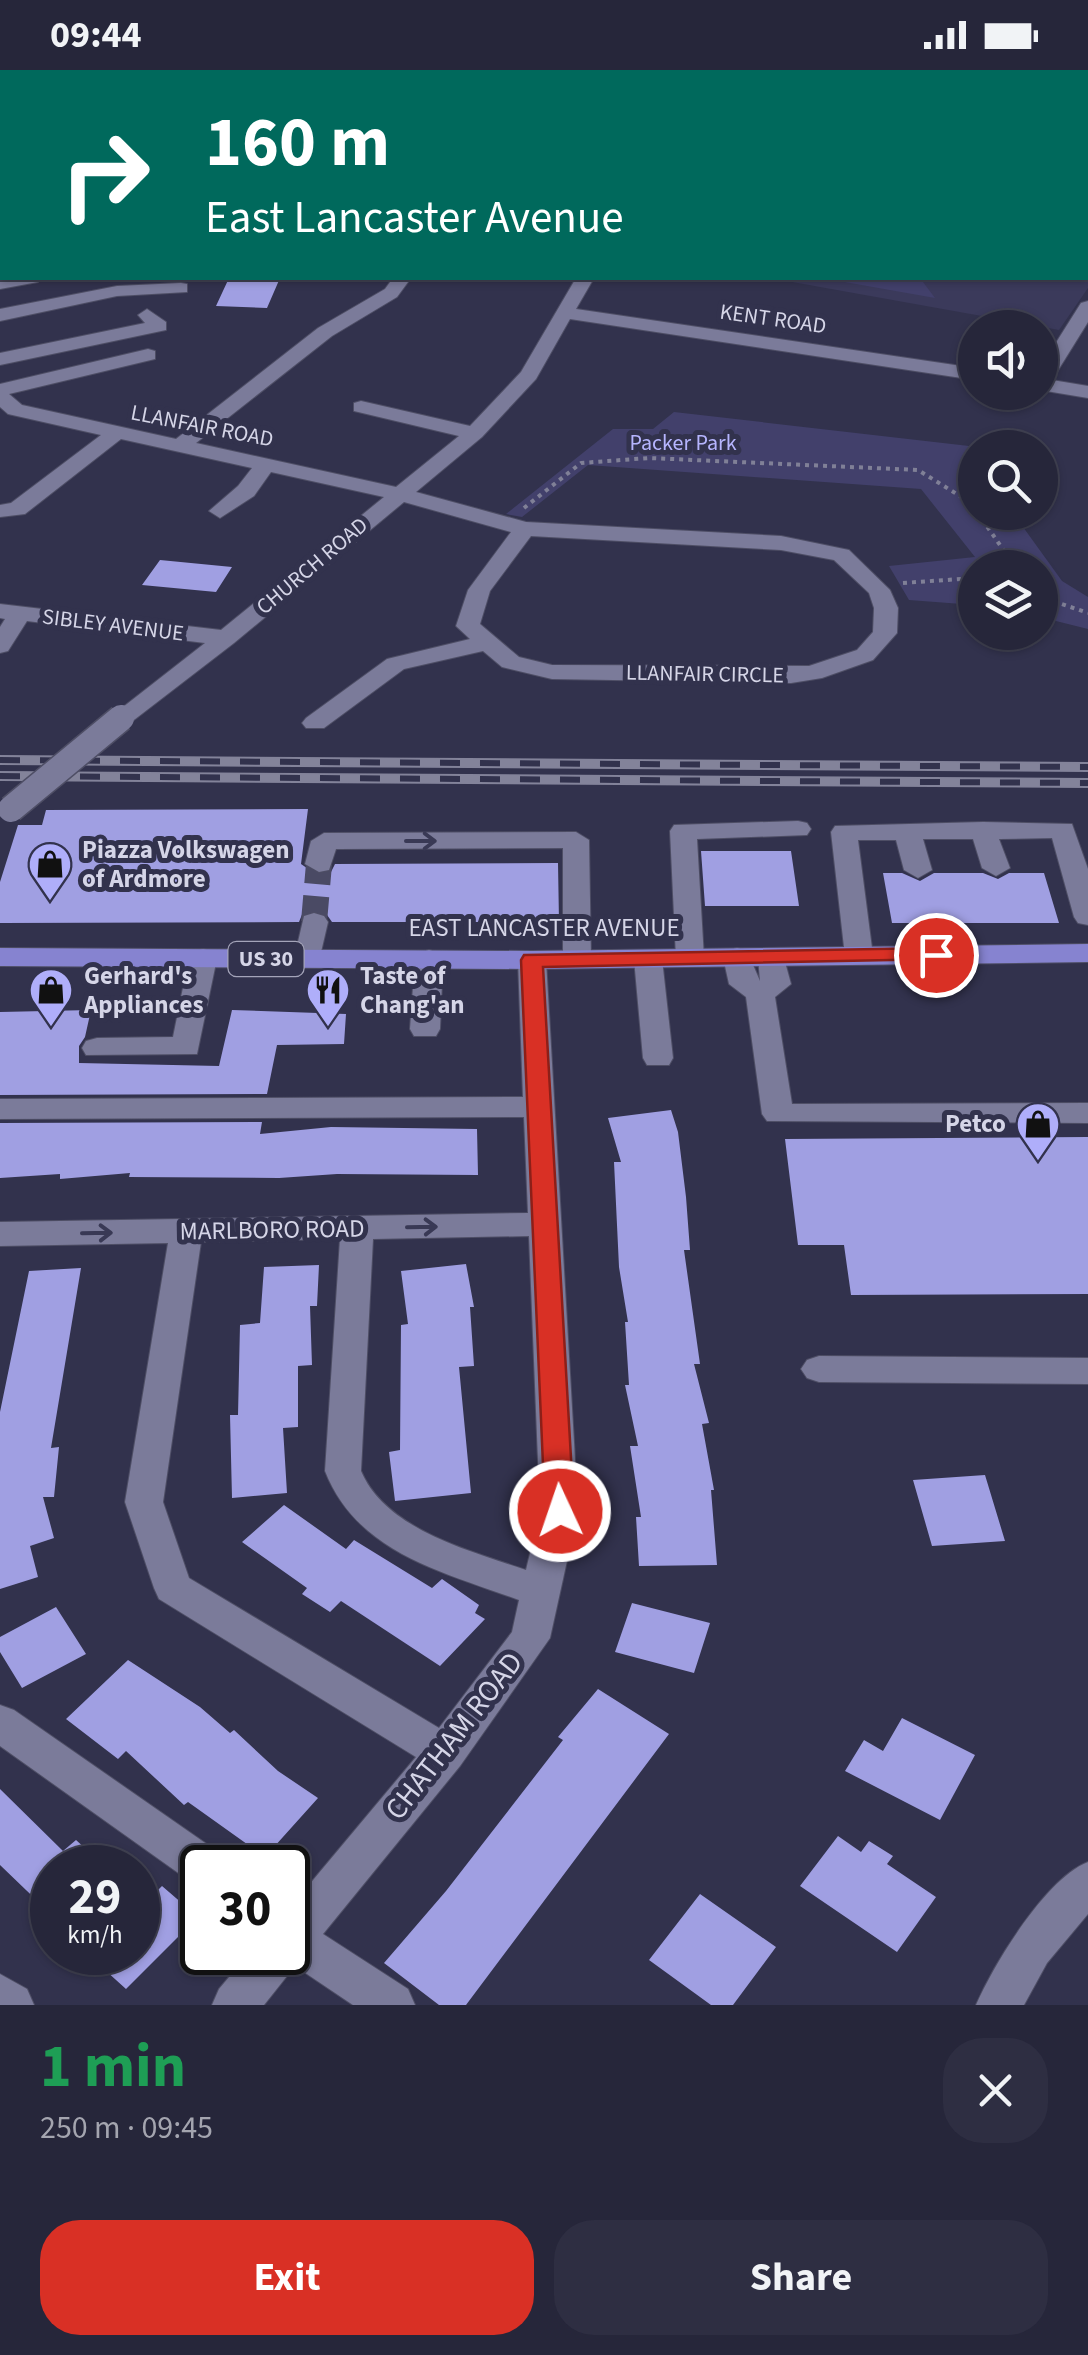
<!DOCTYPE html>
<meta charset="utf-8">
<style>
:root{--surface:#26263a;--page:#2e2e42;--text:#f1f3f6;--muted:#a4a5af;--line:#424354;--accent:#d93025}
body{margin:0;font-family:"Source Sans 3",sans-serif;background:var(--page);color:var(--text);height:100vh;display:flex;flex-direction:column;font-size:38px;white-space:nowrap}
*{box-sizing:border-box;margin:0}
p{font-size:32px;color:var(--muted)}
.icon{flex:none;width:55px;height:55px;fill:none;stroke:currentColor;stroke-width:2;stroke-linecap:round;stroke-linejoin:round}
.map{position:relative;height:1935px;overflow:hidden}
.panel{display:flex;flex-direction:column;background:var(--surface);flex:1}
.panel>*{flex:none}
.top-card{position:absolute;left:0px;top:0px;width:1090px;height:210px;box-shadow:0 2px 8px #0004,0 0 0 2px var(--line);background:#00695c;color:#fff;overflow:hidden}
.controls{position:absolute;left:958px;top:240px;display:grid;gap:20px}
.controls a{display:grid;place-items:center;width:100px;height:100px;border-radius:50%;background:var(--surface);box-shadow:0 2px 8px #0004,0 0 0 2px var(--line);font-size:50px}
.speed{position:absolute;left:30px;top:1775px;display:flex;gap:20px;font-size:50px;font-weight:700;text-align:center}
.speed>*{display:grid;place-content:center;width:130px;height:130px;border-radius:50%;background:var(--surface);box-shadow:0 2px 8px #0004,0 0 0 2px var(--line);line-height:1}
.speed small{font-size:25px;font-weight:400}
.speed .limit{border:5px solid #111;border-radius:15px;background:#fff;color:#111}
.pin{position:absolute;display:grid;place-items:center;width:85px;height:85px;color:#fff;margin:-42px;border:5px solid #fff;border-radius:50%;box-shadow:0 2px 10px #0007}
.me{position:absolute;width:110px;margin:-55px;rotate:357deg;stroke-linejoin:round;filter:drop-shadow(0 0 8px #0008)}
.turn{display:flex;align-items:center;gap:35px;height:210px;padding:0 40px;font-size:45px}
.turn .icon{width:130px;height:130px;stroke-width:2.5}
.turn b{display:block;font-size:70px;line-height:85px}
.round{display:grid;place-items:center;flex:none;width:105px;height:105px;border-radius:40px;background:var(--page)}
.headline{display:flex;align-items:center;justify-content:space-between;height:170px;padding:0 40px}
h1{font-size:60px;font-weight:700;line-height:75px;color:#1e9e55}
.action{display:flex;gap:20px;margin-top:auto;padding:20px 40px}
.action a{flex:1;height:115px;border-radius:40px;background:var(--accent);color:#fff;font-size:40px;font-weight:700;line-height:115px;text-align:center}
.action a+a{background:var(--page);color:var(--text)}
.status{display:flex;justify-content:space-between;align-items:center;height:70px;padding:0 50px;background:var(--surface);direction:ltr}
.status svg{height:28px;fill:currentColor}
.map>svg:first-child{display:block}
.built{fill:#3b3a5b}
.green{fill:#42406b}
.building{fill:#a09fe2}
.lines{fill:none;stroke-linecap:round;stroke-linejoin:round}
.minor-tunnel{stroke:#4a4a64;stroke-width:26;stroke-dasharray:26 12;stroke-linecap:butt}
.minor-casing{stroke:#4e4e65;stroke-width:2}
.major-casing{stroke:#4e4e65;stroke-width:32}
.highway-casing{stroke:#4e4e65;stroke-width:2}
.path-far1{stroke:#808097;stroke-width:2.5;stroke-dasharray:2.5 4;stroke-linecap:butt}
.path{stroke:#808097;stroke-width:4;stroke-dasharray:4 5;stroke-linecap:butt}
.minor{fill:#7b7b9a;fill-rule:evenodd}
.major{stroke:#8280ba;stroke-width:30}
.highway{fill:#8683d0;fill-rule:evenodd}
.rail-casing{stroke:#83839a;stroke-width:10}
.rail{stroke:#32324d;stroke-width:6;stroke-dasharray:20;stroke-linecap:butt}
.minor-bridge-casing{stroke:#4e4e65;stroke-width:29;stroke-linecap:butt}
.minor-bridge{stroke:#7b7b9a;stroke-width:26}
.oneway{stroke:#393955}
.route{fill:#d93025;stroke:#8d1f18;stroke-width:2.5}
.labels{text-anchor:middle;dominant-baseline:central;stroke-width:10;stroke-linejoin:round;paint-order:stroke}
.far-street-label{font-size:22px;fill:#d5d5e7;stroke:#32324d}
.far-park-label{font-size:22px;fill:#b6b5fe;stroke:#32324d}
.shield{fill:#32324d;stroke:#a4a4b9;stroke-width:2.5}
.shield-label{font-size:22px;font-weight:bold;fill:#d5d5e7}
.poi-label{font-size:25px;font-weight:bold;fill:#d5d5e7;stroke:#32324d;text-anchor:start}
.street-label{font-size:25px;fill:#d5d5e7;stroke:#32324d}
.near-street-label{font-size:30px;fill:#d5d5e7;stroke:#32324d}
</style>
<div class="status"><b>09:44</b><svg viewBox="0 0 49 12"><path d="M0 12V9h3v3zM5 12V6h3v6zM10 12V3h3v9zM15 12V0h3v12zM26 1h20v11H26zM47 4h2v5h-2z"/></svg></div>
<div class="map">
<svg width="1088" height="1935" viewBox="0 0 1088 1935">
<rect width="100%" height="100%" fill="#32324d"/>
<!-- built -->
<path class="built" d="M238,0H750L746,2Z
M794,0H1088V218L1059,260L770,208H1088V2H791Z"/>
<!-- green -->
<path class="green" d="M822,208H920L935,228Z
M674,342L969,376L975,386V442L1013,443L1062,511L1088,527V559L1040,547V498H975V535L909,530L889,496L975,487L921,419L588,395L522,447L506,444L613,359H653Z"/>
<!-- building -->
<path class="building" d="M229,208H280L267,238L216,236Z
M160,490L232,497L216,522L142,515Z
M308,739L301,794L317,805L330,804L335,794L558,793L559,852H332L325,842L313,839L303,842L299,852L0,853V812L18,755H42L46,740Z
M701,781H791L799,836H705Z
M883,803H902L920,811L934,803H983L998,809L1009,803H1044L1059,853H892Z
M91,940L85,967L79,976V993L219,996L232,940L346,944L344,974L277,975L267,1024L0,1025V942Z
M671,1040L678,1062L686,1127L690,1180H684L700,1294H694L709,1353L702,1354L714,1420H711L717,1495L639,1496L636,1447H641L630,1376H638L625,1315H629L625,1252H628L619,1197L614,1092H621L608,1048Z
M262,1052L260,1064L331,1057L477,1059L478,1105L337,1104L279,1108L129,1107L130,1103L60,1109V1104L0,1108V1053Z
M1088,1067V1224L851,1225L844,1175H798L785,1069Z
M466,1194L474,1237H470L474,1296L459,1297L471,1423L395,1431L389,1382L400,1380L401,1255L408,1254L401,1201Z
M319,1195L317,1236H310L312,1295L298,1296V1357L283,1358L287,1423L232,1428L230,1345H238L240,1255L260,1253L264,1197Z
M81,1198L51,1378L59,1377L54,1427H43L54,1468L30,1476L38,1507L0,1519V1342L29,1201Z
M985,1405L1005,1471L932,1476L913,1410Z
M284,1435L346,1479L354,1470L432,1518L442,1509L479,1535L475,1543L485,1549L440,1596L341,1531L330,1542L302,1524L307,1518L242,1472Z
M632,1533L710,1553L694,1603L615,1582Z
M56,1537L86,1584L22,1618L0,1582V1567Z
M128,1590L200,1637L230,1663L234,1660L278,1701L318,1728L265,1787L188,1732L184,1735L126,1681L118,1689L66,1649Z
M598,1619L669,1664L466,1935H439L384,1893L446,1821L563,1670L558,1667Z
M902,1648L975,1685L940,1750L845,1701L864,1670L883,1681Z
M0,1719L63,1781L76,1770L107,1798H52V1845L0,1795Z
M838,1766L861,1782L869,1771L893,1786L887,1794L936,1827L897,1882L800,1816Z
M162,1816L198,1847L126,1919L85,1882H138V1840Z
M700,1824L776,1877L733,1935H711L649,1890Z"/>
<g class="lines">
<!-- minor-tunnel -->
<path class="minor-tunnel" d="M314,852L319,794"/>
<!-- minor casing -->
<g class="minor-casing">
<path id="minor" d="M212,0H228L229,2H213Z
M265,0H281L282,2H266Z
M450,0H465L466,2H451Z
M677,0H706L707,2H678Z
M717,0H744L745,2H718Z
M2,30V40L0,41V31Z
M41,208L38,212L0,219V209Z
M393,208H411L397,227L332,266L196,373L396,417L459,366L354,341V333L361,331L470,356L521,302L576,208H594L576,239L975,298V310L570,249L536,309L482,367L416,422L526,452L781,466L849,480L890,520L898,538L897,563L873,590L822,608L791,613L552,609L502,597L483,581L404,599L324,658H306L302,653L306,648L387,589L470,569L456,556L468,520L511,462L404,432L234,573L130,653H112L109,648L205,573L27,551L8,581L0,583V557L5,549L0,548V534L221,560L384,427L271,402L254,426L220,448L209,441L238,416L252,398L121,369L25,444L0,447V435L11,433L101,365L8,344L0,337V314L148,279L155,281V289L9,324L22,335L176,369L318,258L385,219ZM531,466L781,480L834,490L869,523L874,538L873,562L857,580L809,596L552,595L519,587L480,554L490,521Z
M181,213L187,214V222L117,226L0,251V239L117,216Z
M1088,231V252L1052,310L1088,316V328L1040,320V298L1081,233Z
M147,239L166,252V260L0,295V283L145,253L138,245Z
M798,751L807,753L811,759L807,765L697,769L704,888L700,894H680L676,888L670,761L674,755Z
M983,752L1072,754L1088,799V855L1078,853L1074,847L1052,768L999,769L1010,798L996,806L982,798L973,769H923L932,800L918,808L904,800L896,770H858L873,886L869,892H849L845,886L831,762L835,756Z
M576,762L589,770L591,889L587,895H567L563,889V778L336,779L329,800L319,802L305,794L311,771L324,763Z
M314,843L324,846L328,852L318,895H298L294,889L304,846Z
M737,878L747,881L760,911L758,887L762,881H782L791,914L775,927L792,1034L1088,1033V1053L767,1051L762,1044L746,927L729,914L723,887L727,881Z
M203,879L213,882L217,888L197,984L86,985L82,978L86,971L97,968L173,967L189,888L193,882Z
M429,880L439,883L443,889L440,959L436,966H414L410,959L415,889L419,883Z
M648,880L658,883L662,889L673,988L669,995H647L643,988L634,889L638,883Z
M532,881L542,884L546,890L578,1441L550,1568L460,1696L323,1864L408,1919L415,1935H353L295,1896L264,1935H212L219,1919L250,1882H288V1840L416,1687L159,1529L154,1518L125,1432L168,1173L0,1176V1152L528,1143L524,1047L0,1049V1029L523,1027L518,890L522,884ZM529,1166L540,1441L526,1500C471,1481 386,1460 361,1401L373,1169ZM340,1169L325,1401C357,1483 443,1502 519,1530L512,1562L439,1658L189,1508L163,1432L201,1172Z
M819,1286L1088,1288V1314L819,1312L807,1308L801,1299L807,1290Z
M0,1635L14,1640L221,1784L227,1798H202V1817L191,1812L0,1676Z
M1088,1792V1844L1047,1893L1024,1935H976C994,1894 1046,1808 1088,1792Z
M0,1904L27,1919L34,1935H0Z"/>
</g>
<!-- major casing -->
<g class="major-casing">
<path id="major" d="M769,2L773,0
M0,152L2,151"/>
</g>
<!-- highway casing -->
<g class="highway-casing">
<path id="highway" d="M1088,874V892L532,899L0,896V878L532,881Z"/>
</g>
<!-- path-far1 -->
<path class="path-far1" d="M528,2L556,0"/>
<!-- path -->
<path class="path" d="M524,438L581,393L649,388L918,400L968,431L975,440
M977,442L1016,498
M903,513L975,508
M1040,519L1056,532L1088,543"/>
<!-- minor -->
<use href="#minor" class="minor"/>
<!-- major -->
<use href="#major" class="major"/>
<!-- highway -->
<use href="#highway" class="highway"/>
<!-- rail casing -->
<g class="rail-casing">
<path id="rail" d="M0,690L1088,697
M0,706L1088,713"/>
</g>
<!-- rail -->
<use href="#rail" class="rail"/>
<!-- minor-bridge casing -->
<g class="minor-bridge-casing">
<path id="minor-bridge" d="M11,739L121,648"/>
</g>
<!-- minor-bridge -->
<use href="#minor-bridge" class="minor-bridge"/>
</g>
<!-- one-way arrows -->
<defs><path id="oneway-shaft" d="M-6 0H5M1.5-3L5.5 0L1.5 3" fill="none" stroke-width="1.6" stroke-linecap="round" stroke-linejoin="round" transform="scale(2.5)"/></defs>
<g class="oneway">
<use href="#oneway-shaft" transform="translate(421 771)"/>
<use href="#oneway-shaft" transform="translate(422 1157) rotate(-1)"/>
<use href="#oneway-shaft" transform="translate(97 1163) rotate(-1)"/>
</g>
<!-- route -->
<path class="route" d="M936,878L946,885L943,889L543,897L574,1441L570,1449L560,1452L549,1449L545,1441L521,890L524,885Z"/>
<!-- icons -->
<defs>
<g id="shop-pin" transform="scale(2.25)"><path d="M0 17L-7.5 6A9.5 9.5 0 1 1 7.5 6Z" fill="#afaefa" stroke="#32324d"/><path d="M-5-2.5h2.3a2.7 3.5 0 0 1 5.4 0H5L5.5 6h-11ZM-1.5-2.5h3a1.5 2.3 0 0 0-3 0Z" fill="#111"/></g>
<g id="restaurant-pin" transform="scale(2.25)"><path d="M0 17L-7.5 6A9.5 9.5 0 1 1 7.5 6Z" fill="#afaefa" stroke="#32324d"/><path d="M-5-6h1v4h1v-4h1v4h1v-4h1v5L-1.5 .5V6h-2V.5L-5-1ZM5-6V6H3V1.5H1.5Q1.5-4 5-6Z" fill="#111"/></g>
</defs>
<g fill-rule="evenodd">
<use href="#shop-pin" x="50" y="794"/>
<use href="#shop-pin" x="51" y="920"/>
<use href="#restaurant-pin" x="328" y="920"/>
<use href="#shop-pin" x="1038" y="1054"/>
</g>
<g class="labels">
<!-- far-street labels -->
<g class="far-street-label">
<text transform="translate(773 249) rotate(8)">KENT ROAD</text>
<text transform="translate(202 356) rotate(11)">LLANFAIR ROAD</text>
<text transform="translate(312 496) rotate(-40)">CHURCH ROAD</text>
<text transform="translate(113 555) rotate(7)">SIBLEY AVENUE</text>
<text transform="translate(705 604) rotate(1)">LLANFAIR CIRCLE</text>
</g>
<!-- far-park labels -->
<g class="far-park-label">
<text x="683" y="373">Packer Park</text>
</g>
<!-- shield labels -->
<rect class="shield" x="228.5" y="872" width="75" height="34" rx="8"/>
<g class="shield-label">
<text x="266" y="889">US 30</text>
</g>
<!-- poi labels -->
<g class="poi-label">
<text x="82" y="780">Piazza Volkswagen<tspan x="82" dy="29">of Ardmore</tspan></text>
<text x="84" y="906">Gerhard's<tspan x="84" dy="29">Appliances</tspan></text>
<text x="360" y="906">Taste of<tspan x="360" dy="29">Chang'an</tspan></text>
<text x="1006" y="1054" text-anchor="end">Petco</text>
</g>
<!-- street labels -->
<g class="street-label">
<text x="544" y="858">EAST LANCASTER AVENUE</text>
<text transform="translate(272 1160) rotate(-1)">MARLBORO ROAD</text>
</g>
<!-- near-street labels -->
<g class="near-street-label">
<text transform="translate(454 1666) rotate(-52)">CHATHAM ROAD</text>
</g>
</g>
</svg>
<div class="controls">
<a><svg class="icon" aria-label="sound" viewBox="0 0 24 24"><path d="M4 9h4l5-4v14l-5-4H4zM17 9q2 3 0 6"/></svg></a>
<a><svg class="icon" aria-label="search" viewBox="0 0 24 24"><circle cx="10" cy="10" r="6"/><path d="M15 15l6 6"/></svg></a>
<a><svg class="icon" aria-label="layers" viewBox="0 0 24 24"><path d="M12 4l9 5-9 5-9-5zM3 14l9 5 9-5"/></svg></a>
</div>
<div class="speed"><div>29<small>km/h</small></div><div class="limit">30</div></div>
<div class="pin" style="left:936px;top:885px;background:#d93025"><svg class="icon" aria-label="arrive" viewBox="0 0 24 24"><path d="M6 21V4h12l-3 4 3 4H6"/></svg></div>
<svg class="me" style="left:560px;top:1441px" viewBox="-20 -20 40 40"><circle r="17" fill="#d93025" stroke="#fff" stroke-width="3"/><path d="M0-11L8 9 0 5-8 9z" fill="#fff"/></svg>
<div class="top-card">
<div class="turn"><svg class="icon" aria-label="right" viewBox="0 0 24 24"><path d="M7 20v-9h11M14 6l5 5-5 5"/></svg><div><b>160 m</b>East Lancaster Avenue</div></div>
</div>
</div>
<section class="panel">
<div class="headline"><div><h1>1 min</h1><p>250 m · 09:45</p></div><a class="round"><svg class="icon" aria-label="close" viewBox="0 0 24 24"><path d="M6 6l12 12M18 6L6 18"/></svg></a></div>
<div class="action"><a>Exit</a><a>Share</a></div>
</section>
